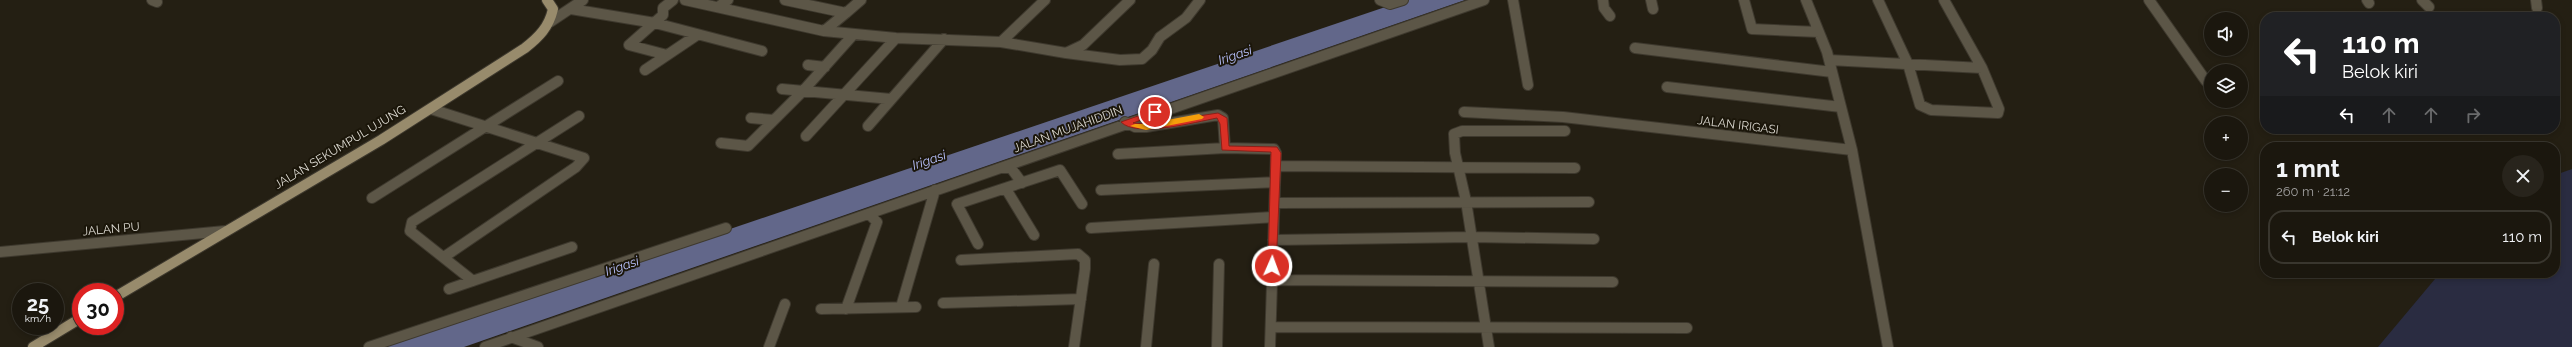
<!DOCTYPE html>
<html lang="id">
<meta charset="utf-8">
<style>
:root{--surface:#1b170e;--page:#28241c;--text:#f1f3f6;--muted:#a09f9e;--line:#39362e}
body{margin:0;font-family:Raleway,sans-serif;background:var(--page);color:var(--text);height:100vh;display:flex;flex-direction:column;font-size:15px;white-space:nowrap}
*{box-sizing:border-box;margin:0}
p{font-size:13px;color:var(--muted)}
.icon{flex:none;width:22px;height:22px;fill:none;stroke:currentColor;stroke-width:2;stroke-linecap:round;stroke-linejoin:round}
.map{position:relative;flex:1;overflow:hidden}
.details{position:absolute;left:2260px;top:142px;width:300px;height:136px;display:flex;flex-direction:column;background:var(--surface);border-radius:16px;box-shadow:0 2px 6px #0003,0 0 0 1px var(--line)}
.details>*{flex:none}
.top-card{position:absolute;left:2260px;top:12px;width:300px;height:122px;border-radius:16px;box-shadow:0 2px 6px #0003,0 0 0 1px var(--line);background:#202124;color:#fff;overflow:hidden}
.controls{position:absolute;left:2204px;top:12px;display:grid;gap:8px}
.controls a{display:grid;place-items:center;width:44px;height:44px;border-radius:50%;background:var(--surface);box-shadow:0 2px 6px #0003,0 0 0 1px var(--line);font-size:20px}
.speed{position:absolute;left:12px;top:283px;display:flex;gap:8px;font-size:20px;font-weight:700;text-align:center}
.speed>*{display:grid;place-content:center;width:52px;height:52px;border-radius:50%;background:var(--surface);box-shadow:0 2px 6px #0003,0 0 0 1px var(--line);line-height:1}
.speed small{font-size:10px;font-weight:400}
.speed .limit{border:6px solid #d22;background:#fff;color:#111}
.pin{position:absolute;display:grid;place-items:center;width:34px;height:34px;color:#fff;margin:-17px;border:2px solid #fff;border-radius:50%;box-shadow:0 1px 4px #0007}
.me{position:absolute;width:44px;margin:-22px;rotate:2deg;stroke-linejoin:round;filter:drop-shadow(0 0 3px #0008)}
.turn{display:flex;align-items:center;gap:14px;height:84px;padding:0 16px;font-size:18px}
.turn .icon{width:52px;height:52px;stroke-width:2.5}
.turn b{display:block;font-size:28px;line-height:34px}
.lanes{display:flex;align-items:center;height:38px;padding:0 16px;background:#0003;justify-content:center;gap:20px;direction:ltr}
.lanes .off{opacity:.35}
.round{display:grid;place-items:center;flex:none;width:42px;height:42px;border-radius:21px;background:var(--page)}
.headline{display:flex;align-items:center;justify-content:space-between;height:68px;padding:0 16px}
h1{font-size:24px;font-weight:700;line-height:30px}
ul{padding:0;list-style:none}
li{display:flex;align-items:center;gap:12px;height:54px;margin:0 8px 6px;padding:0 8px;border:2px solid var(--line);border-radius:16px}
li div{flex:1}
li b{display:block;font-size:15px}
li em{font-style:normal}
.map>svg:first-child{display:block}
.green{fill:#2a2c41}
.water{fill:#62678a}
.lines{fill:none;stroke-linecap:round;stroke-linejoin:round}
.minor-casing{stroke:#3e392e;stroke-width:12}
.major-casing{stroke:#3e392e;stroke-width:12}
.minor{stroke:#5c5647;stroke-width:10}
.major{stroke:#988b6c;stroke-width:10}
.route{fill:#d93025;stroke:#8d1f18}
.slow{fill:#f59e0b}
.labels{text-anchor:middle;dominant-baseline:central;stroke-width:4;stroke-linejoin:round;paint-order:stroke}
.street-label{font-size:12px;fill:#dddad2;stroke:#1b160a}
.water-label{font-size:13px;font-style:italic;fill:#bac3ff;stroke:#1b160a}
</style>
<div class="map">
<svg width="2572" height="347" viewBox="0 0 2572 347">
<rect width="100%" height="100%" fill="#241f13"/>
<!-- green -->
<path class="green" d="M2572,169V347H2378L2440,273H2555V175Z"/>
<!-- water -->
<path class="water" d="M1406,0H1465L464,347H382Z"/>
<g class="lines">
<!-- minor casing -->
<g class="minor-casing">
<path id="minor" d="M152,0L157,2
M685,0L824,31L896,38L1001,42L1066,53L1083,45L1130,0
M785,0L846,13L824,31
M1380,0L1390,4L1403,0
M1513,0L1528,85
M1603,0L1604,8L1610,16
M1651,0L1653,9
M1744,0L1752,29L1819,32
M1878,0L1908,64L1920,105L1931,110L1998,113L1999,109L1982,68L1944,0
M2149,0L2206,81
M2367,0L2369,3
M2422,0L2429,7
M2536,0L2537,8
M718,7L728,0
M571,9L655,23L762,51
M846,13L861,0
M550,22L583,0
M1001,42L1045,0
M1635,48L1832,72
M1066,53L1120,60L1142,59L1152,50L1160,37L1186,18L1200,0
M667,55L629,45L663,15V8L673,0
M1829,60L1982,68
M808,65L825,67
M645,70L697,35
M1667,87L1841,107
M782,89L891,99
M431,109L584,158L576,167L444,257
M1464,112L1563,117L1852,150L1827,52L1806,0
M751,118L774,120
M1125,122L1135,127H1146L1218,115L1223,118L1225,148L1274,149L1276,153L1270,347
M868,126L944,39
M806,136L896,38
M721,143L748,146L802,92L853,35
M1852,150L1888,347
M1118,154L1225,148
M1276,166L1575,168
M1002,168H1011L1022,183
M1006,189L1034,235
M1101,190L1275,182
M372,198L558,81
M1275,203L1589,202
M1091,228L1274,217
M1273,240L1471,237L1594,239
M978,244L957,204L1060,170L1082,204
M0,252L225,231
M961,260L1078,254L1085,260V269L1074,347
M1272,280L1613,282
M473,281L410,231L412,222L579,116
M449,289L572,247
M943,303L1081,299
M901,307L935,190
M821,309L916,307
M846,309L877,222L869,214
M1271,327L1687,328
M511,337L538,347
M369,347L726,228
M485,347L1484,0
M769,347L785,304
M1146,347L1154,264
M1217,347L1219,264
M1489,347L1466,201L1455,153L1454,134L1462,131H1565"/>
</g>
<!-- major casing -->
<g class="major-casing">
<path id="major" d="M115,297L381,140L525,48C539,37 549,27 553,9L547,0
M33,347L81,318"/>
</g>
<!-- minor -->
<use href="#minor" class="minor"/>
<!-- major -->
<use href="#major" class="major"/>
</g>
<!-- route -->
<path class="route" d="M1155,110H1158V114L1133,123L1146,124L1218,113L1227,118L1229,146L1277,147L1281,153L1276,269L1272,270L1268,266L1271,152L1222,150L1220,124L1217,118C1196,122 1136,138 1121,122Z"/>
<!-- slow -->
<path class="slow" d="M1199,114L1204,117L1202,119L1146,130L1130,126L1135,124H1146Z"/>
<g class="labels">
<!-- street labels -->
<g class="street-label">
<text transform="translate(1738 125) rotate(7)">JALAN IRIGASI</text>
<text transform="translate(1068 129) rotate(-20)">JALAN MUJAHIDDIN</text>
<text transform="translate(340 147) rotate(-31)">JALAN SEKUMPUL UJUNG</text>
<text transform="translate(111 229) rotate(-5)">JALAN PU</text>
</g>
<!-- water labels -->
<g class="water-label">
<text transform="translate(1235 55) rotate(-19)">Irigasi</text>
<text transform="translate(929 160) rotate(-19)">Irigasi</text>
<text transform="translate(622 266) rotate(-19)">Irigasi</text>
</g>
</g>
</svg>
<div class="controls">
<a><svg class="icon" aria-label="sound" viewBox="0 0 24 24"><path d="M4 9h4l5-4v14l-5-4H4zM17 9q2 3 0 6"/></svg></a>
<a><svg class="icon" aria-label="layers" viewBox="0 0 24 24"><path d="M12 4l9 5-9 5-9-5zM3 14l9 5 9-5"/></svg></a>
<a>+</a>
<a>−</a>
</div>
<div class="speed"><div>25<small>km/h</small></div><div class="limit">30</div></div>
<div class="pin" style="left:1155px;top:112px;background:#d93025"><svg class="icon" aria-label="arrive" viewBox="0 0 24 24"><path d="M6 21V4h12l-3 4 3 4H6"/></svg></div>
<svg class="me" style="left:1272px;top:266px" viewBox="-20 -20 40 40"><circle r="17" fill="#d93025" stroke="#fff" stroke-width="3"/><path d="M0-11L8 9 0 5-8 9z" fill="#fff"/></svg>
<div class="top-card">
<div class="turn"><svg class="icon" aria-label="left" viewBox="0 0 24 24"><path d="M17 20v-9H6M10 6l-5 5 5 5"/></svg><div><b>110 m</b>Belok kiri</div></div>
<div class="lanes"><svg class="icon" aria-label="left" viewBox="0 0 24 24"><path d="M17 20v-9H6M10 6l-5 5 5 5"/></svg><svg class="icon off" aria-label="ahead" viewBox="0 0 24 24"><path d="M12 20V5M6 11l6-6 6 6"/></svg><svg class="icon off" aria-label="ahead" viewBox="0 0 24 24"><path d="M12 20V5M6 11l6-6 6 6"/></svg><svg class="icon off" aria-label="right" viewBox="0 0 24 24"><path d="M7 20v-9h11M14 6l5 5-5 5"/></svg></div>
</div>
<section class="details">
<div class="headline"><div><h1>1 mnt</h1><p>260 m · 21:12</p></div><a class="round"><svg class="icon" aria-label="close" viewBox="0 0 24 24"><path d="M6 6l12 12M18 6L6 18"/></svg></a></div>
<ul>
<li><svg class="icon" aria-label="left" viewBox="0 0 24 24"><path d="M17 20v-9H6M10 6l-5 5 5 5"/></svg><div><b>Belok kiri</b></div><em>110 m</em></li>
</ul>
</section>
</div>
